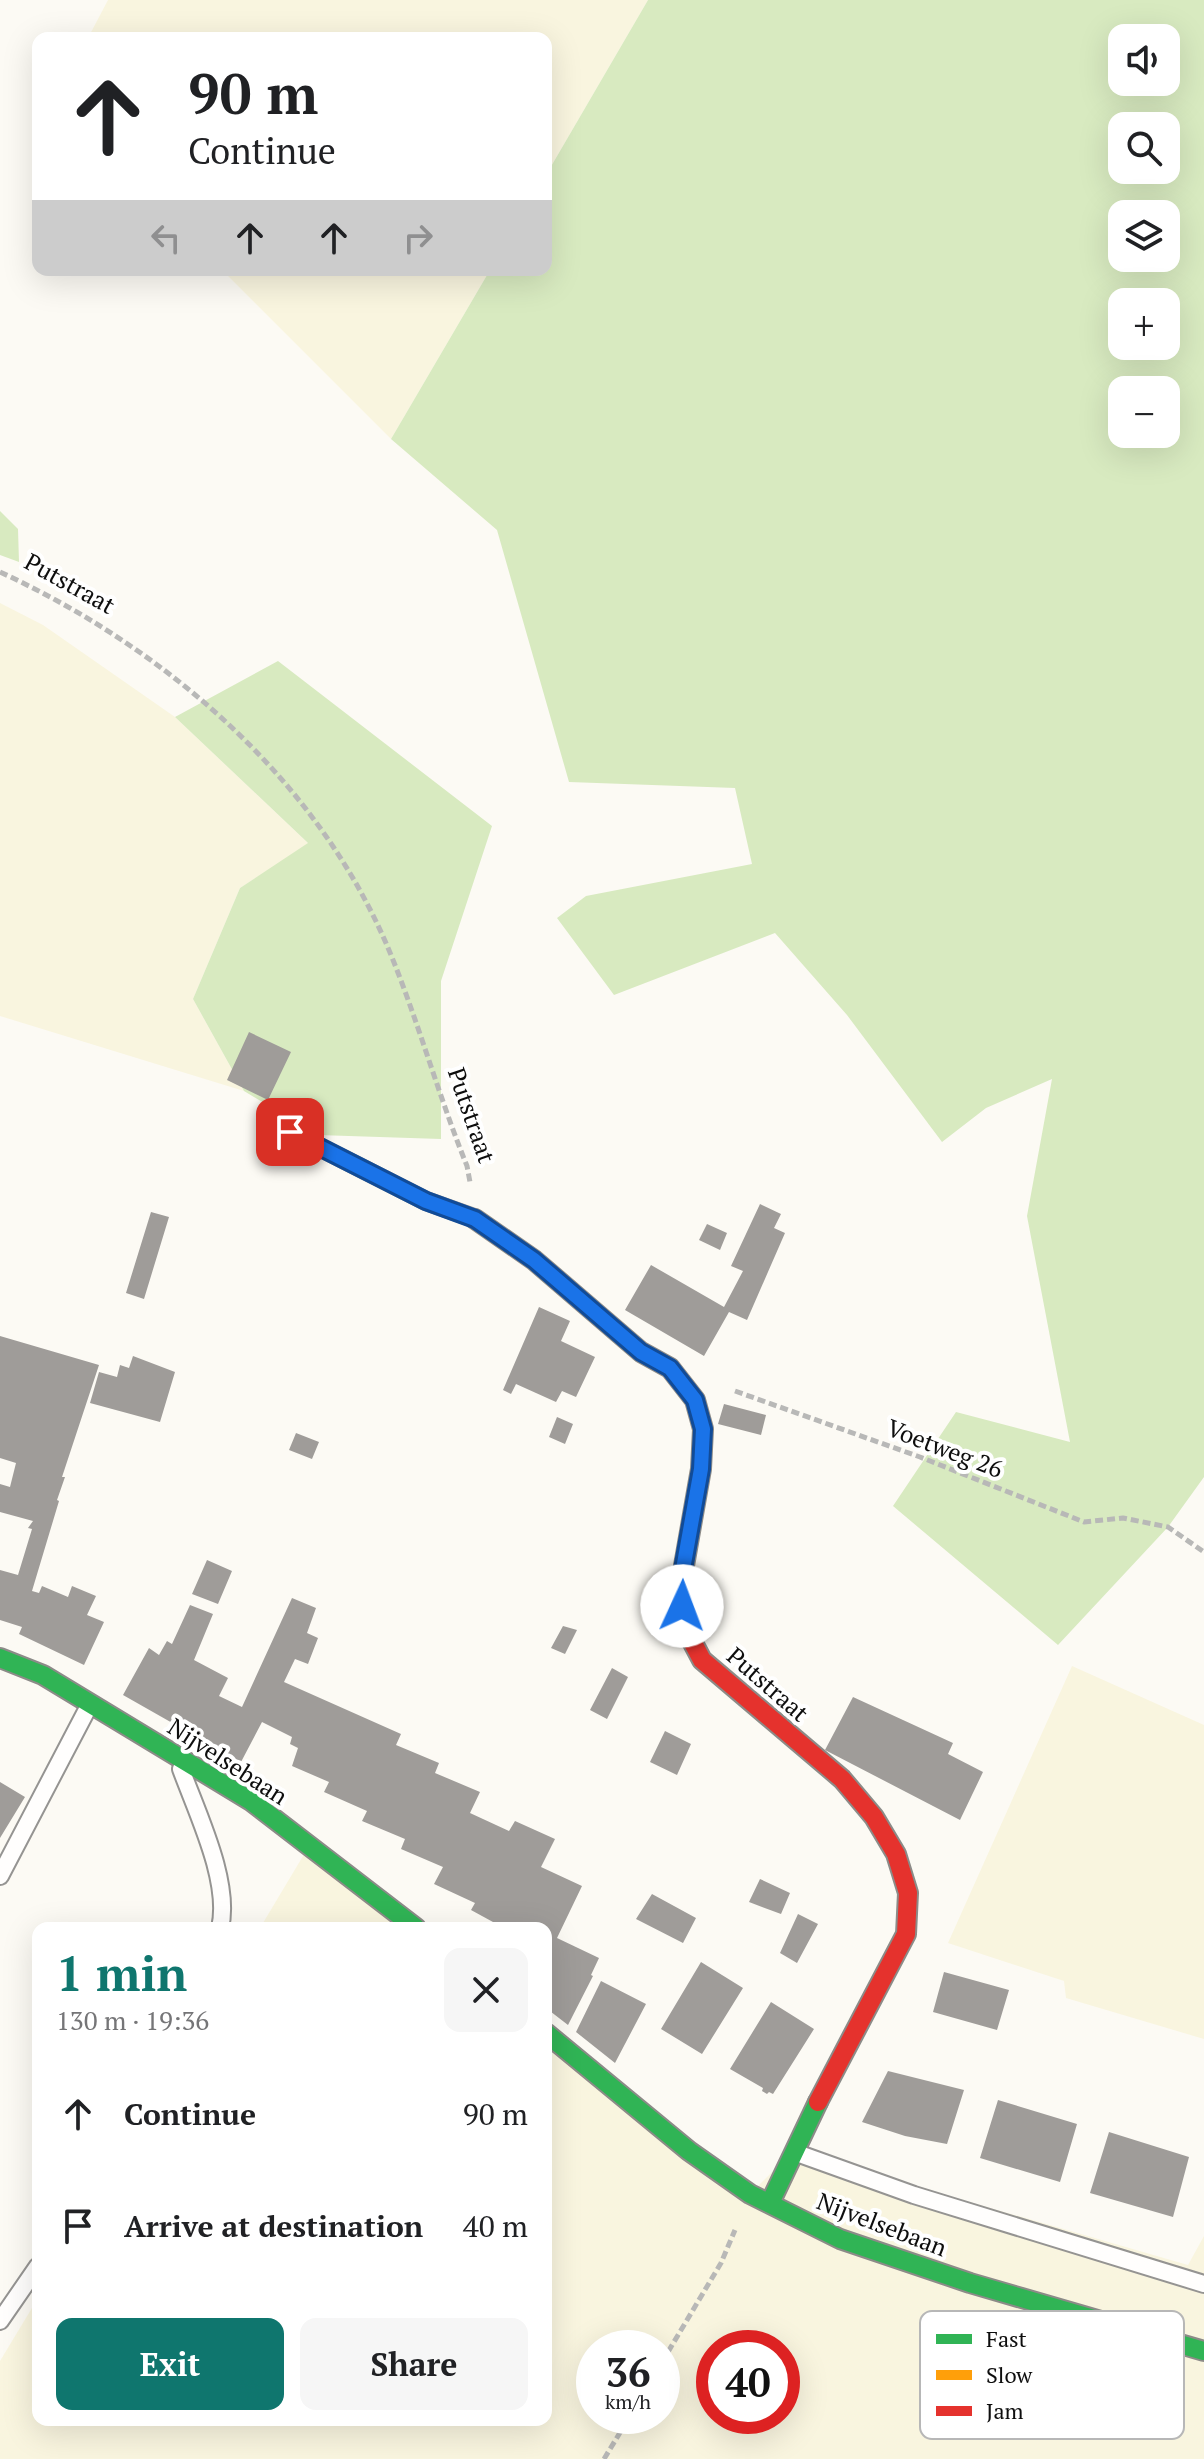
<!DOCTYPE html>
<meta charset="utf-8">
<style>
:root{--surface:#fff;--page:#f6f6f6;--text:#202124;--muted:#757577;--accent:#0f766e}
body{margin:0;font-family:"PT Serif",serif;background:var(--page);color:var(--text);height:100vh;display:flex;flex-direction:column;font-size:30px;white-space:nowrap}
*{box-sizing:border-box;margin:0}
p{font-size:26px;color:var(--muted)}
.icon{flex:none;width:44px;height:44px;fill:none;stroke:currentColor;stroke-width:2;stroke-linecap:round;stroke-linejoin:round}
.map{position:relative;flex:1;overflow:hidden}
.side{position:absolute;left:32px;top:1922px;width:520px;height:504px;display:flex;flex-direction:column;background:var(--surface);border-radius:16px;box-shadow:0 8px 32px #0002}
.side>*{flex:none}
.banner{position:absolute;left:32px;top:32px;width:520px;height:244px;border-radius:16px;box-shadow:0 8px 32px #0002;background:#fff;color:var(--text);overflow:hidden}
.tools{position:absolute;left:1108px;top:24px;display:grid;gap:16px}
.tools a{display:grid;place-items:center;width:72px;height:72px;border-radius:16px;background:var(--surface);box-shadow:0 8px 32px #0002;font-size:40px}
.speed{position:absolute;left:576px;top:2330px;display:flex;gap:16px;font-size:40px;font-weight:700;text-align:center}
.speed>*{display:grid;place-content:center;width:104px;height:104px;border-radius:50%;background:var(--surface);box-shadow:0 8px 32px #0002;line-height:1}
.speed small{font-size:20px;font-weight:400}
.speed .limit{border:12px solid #d22;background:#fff;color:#111}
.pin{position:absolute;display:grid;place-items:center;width:68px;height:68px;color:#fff;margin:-34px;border-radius:16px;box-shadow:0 4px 12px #0006}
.me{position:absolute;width:88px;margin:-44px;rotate:2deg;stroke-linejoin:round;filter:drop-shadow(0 0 6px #0008)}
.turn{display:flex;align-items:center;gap:28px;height:168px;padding:0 24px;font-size:36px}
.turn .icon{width:104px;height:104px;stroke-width:2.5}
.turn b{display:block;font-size:56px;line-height:68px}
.lanes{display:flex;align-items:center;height:76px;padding:0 24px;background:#0003;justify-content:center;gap:40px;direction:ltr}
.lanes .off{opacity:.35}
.round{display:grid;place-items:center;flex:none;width:84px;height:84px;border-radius:16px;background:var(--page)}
.summary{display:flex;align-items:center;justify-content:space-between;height:136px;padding:0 24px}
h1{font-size:48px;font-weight:800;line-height:60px;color:var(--accent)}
.primary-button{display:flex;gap:16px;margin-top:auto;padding:16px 24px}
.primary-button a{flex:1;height:92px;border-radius:16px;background:var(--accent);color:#fff;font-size:32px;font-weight:800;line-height:92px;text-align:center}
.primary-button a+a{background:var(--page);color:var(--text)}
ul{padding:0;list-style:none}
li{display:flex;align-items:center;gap:24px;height:112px;padding:0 24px}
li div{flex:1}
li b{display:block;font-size:30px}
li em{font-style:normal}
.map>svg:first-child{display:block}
.farmland{fill:#f9f5df;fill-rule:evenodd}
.forest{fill:#d8eac0;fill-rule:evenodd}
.building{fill:#9f9c99}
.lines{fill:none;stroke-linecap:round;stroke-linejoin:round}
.lane-casing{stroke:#959492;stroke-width:20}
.fast-casing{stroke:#8c8b88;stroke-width:22}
.slow-casing{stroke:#8c8b88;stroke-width:22}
.jam-casing{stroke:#8c8b88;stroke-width:22}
.path{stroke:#b8b8b7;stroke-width:5;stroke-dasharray:8 4;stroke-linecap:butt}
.lane{stroke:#fffefd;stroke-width:16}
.fast{stroke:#30b455;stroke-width:18}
.slow{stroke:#ff9f0a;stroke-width:18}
.jam{stroke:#e5322d;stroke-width:18}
.route-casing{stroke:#114b97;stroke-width:20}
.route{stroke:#1a73e8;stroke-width:14}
.labels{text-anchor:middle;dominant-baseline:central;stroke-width:8;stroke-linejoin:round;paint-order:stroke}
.street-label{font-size:24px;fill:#0e0e0e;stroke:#fff}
.key{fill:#fff;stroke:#b7b7b7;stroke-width:2}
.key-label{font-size:22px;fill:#0e0e0e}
</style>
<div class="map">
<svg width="1204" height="2459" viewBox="0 0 1204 2459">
<rect width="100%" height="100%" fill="#fcfaf4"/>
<!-- farmland -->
<path class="farmland" d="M108,0H648L546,175V38H88Z
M222,270H490L391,439Z
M0,603L43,625L175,717L309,844L240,888L193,999L244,1091L0,1016Z
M1072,1666L1204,1725V2039L1066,1998L1064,1981L948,1943Z
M309,1846L416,1928H260Z
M546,2033L750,2194L793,2151L1188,2265L1204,2236V2459H0V2361L38,2298V2420H546ZM594,2348H662V2416H594ZM714,2348H782V2416H714Z"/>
<!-- forest -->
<path class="forest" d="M648,0H1204V1477L1168,1527L1058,1645L893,1506L956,1412L1070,1442L1027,1216L1052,1079L986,1108L942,1142L847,1015L775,933L614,995L557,918L586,896L752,864L735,788L569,782L497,530L391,439L490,270H546V175ZM1122,38H1166V82H1122ZM1122,126H1166V170H1122ZM1122,214H1166V258H1122ZM1122,302H1166V346H1122ZM1122,390H1166V434H1122Z
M0,511L18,529L19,562L0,555Z
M278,661L492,826L441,981V1139L318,1135L244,1091L193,999L240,888L308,843L175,717Z"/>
<!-- building -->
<path class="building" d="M249,1032L291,1052L268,1100L227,1080Z
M760,1204L781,1214L774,1228L785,1233L747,1320L729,1312L704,1356L625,1310L651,1265L724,1307L743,1271L731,1266Z
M151,1212L169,1217L144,1299L126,1293Z
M707,1224L727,1233L720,1250L699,1240Z
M539,1307L570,1321L561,1341L595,1357L576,1397L562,1391L556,1402L516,1384L511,1394L503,1390Z
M0,1336L99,1365L62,1477H65L57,1500L59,1501L32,1591L39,1593L42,1586L68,1597L72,1586L96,1596L87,1615L104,1622L84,1665L19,1634L22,1627L0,1620V1570L18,1575L32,1529L28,1528L33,1521L0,1512V1484L10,1487L16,1463L0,1458Z
M133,1356L175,1372L160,1422L90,1403L99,1372L117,1377L120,1365L129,1368Z
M724,1404L766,1415L761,1435L718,1424Z
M557,1417L573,1424L565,1444L549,1437Z
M296,1433L319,1442L312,1459L289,1450Z
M207,1560L232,1571L218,1604L192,1594Z
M292,1598L316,1608L307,1633L318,1638L308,1664L295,1659L284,1682L401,1734L396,1745L439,1763L435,1773L480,1792L470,1813L509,1831L515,1821L555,1839L541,1867L582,1886L557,1938L599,1958L591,1975L593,1976L568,2025L546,2008V1928H504L471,1910L475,1903L434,1884L443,1867L401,1849L405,1839L362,1821L367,1811L324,1792L329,1782L292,1766L298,1748L290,1744L292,1737L262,1722L241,1762L123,1695L149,1648L159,1655L167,1641L172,1644L190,1605L213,1614L194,1660L228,1678L219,1696L242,1707Z
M563,1626L577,1630L565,1654L551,1648Z
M612,1668L628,1677L607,1719L590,1710Z
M853,1697L953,1743L948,1754L983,1772L960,1820L825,1750Z
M665,1731L691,1744L677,1775L650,1762Z
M0,1782L25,1797L0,1838Z
M760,1879L790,1893L781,1914L749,1902Z
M652,1894L696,1918L683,1943L636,1919Z
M798,1914L818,1924L797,1963L780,1953Z
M701,1962L743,1988L702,2054L661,2029Z
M944,1972L1009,1990L997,2030L933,2012Z
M601,1981L646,2004L615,2063L576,2032Z
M771,2002L814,2029L773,2094L769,2092L767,2094L762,2091L763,2088L730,2069Z
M888,2071L964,2090L947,2144L905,2136L862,2122Z
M998,2100L1077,2124L1060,2182L980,2158Z
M1109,2132L1189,2157L1173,2217L1090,2193Z"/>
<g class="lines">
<!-- lane casing -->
<g class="lane-casing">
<path id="lane" d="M290,1132L426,1201L474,1218
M181,1769C197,1813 231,1882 220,1928
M0,1876L90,1704
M794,2152L914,2195L1204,2284
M0,2321L38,2266"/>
</g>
<!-- fast casing -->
<g class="fast-casing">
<path id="fast" d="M0,1658L43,1675L251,1801L416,1928
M546,2033L689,2151L750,2194L840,2239L970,2283L1204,2351
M770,2203L818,2102"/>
</g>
<!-- slow casing -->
<g class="slow-casing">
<path id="slow" d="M475,1219L534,1260L641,1352L670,1368L695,1400L703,1429L701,1469L682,1577"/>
</g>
<!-- jam casing -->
<g class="jam-casing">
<path id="jam" d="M682,1577L680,1586L684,1626L702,1660L842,1779L874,1817L896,1854L908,1893L906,1934L818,2102"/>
</g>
<!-- path -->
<path class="path" d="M0,572C167,649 320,781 391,955C419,1024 439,1097 467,1166L470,1182
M735,1391L920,1457L1084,1522L1123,1518L1168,1527L1204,1552
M662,2362L721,2263L735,2230
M604,2459L630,2416"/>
<!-- lane -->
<use href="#lane" class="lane"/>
<!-- fast -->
<use href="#fast" class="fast"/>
<!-- slow -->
<use href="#slow" class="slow"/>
<!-- jam -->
<use href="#jam" class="jam"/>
</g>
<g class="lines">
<!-- route casing -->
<g class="route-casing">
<path id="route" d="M290,1132L426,1201L475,1219L534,1260L641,1352L670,1368L695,1400L703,1429L701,1469L680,1586L682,1606"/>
</g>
<!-- route -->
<use href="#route" class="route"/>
</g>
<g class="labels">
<!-- street labels -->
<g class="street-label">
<text transform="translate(70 583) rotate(29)">Putstraat</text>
<text transform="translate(472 1115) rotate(71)">Putstraat</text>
<text transform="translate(945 1448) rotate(21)">Voetweg 26</text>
<text transform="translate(768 1684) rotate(41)">Putstraat</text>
<text transform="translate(228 1761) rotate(33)">Nijvelsebaan</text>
<text transform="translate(882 2224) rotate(21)">Nijvelsebaan</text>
</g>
</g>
<!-- legend -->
<rect x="920" y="2311" width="264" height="128" rx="12" class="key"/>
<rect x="936" y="2334" width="36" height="10" fill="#30b455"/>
<rect x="936" y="2370" width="36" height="10" fill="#ff9f0a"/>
<rect x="936" y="2406" width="36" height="10" fill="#e5322d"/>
<g class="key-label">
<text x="986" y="2347">Fast</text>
<text x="986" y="2383">Slow</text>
<text x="986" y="2419">Jam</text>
</g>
</svg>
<div class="tools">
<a><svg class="icon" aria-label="sound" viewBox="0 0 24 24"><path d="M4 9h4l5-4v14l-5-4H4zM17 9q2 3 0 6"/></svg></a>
<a><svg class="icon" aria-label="search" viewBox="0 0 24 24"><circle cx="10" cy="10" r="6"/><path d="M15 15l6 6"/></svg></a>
<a><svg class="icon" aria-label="layers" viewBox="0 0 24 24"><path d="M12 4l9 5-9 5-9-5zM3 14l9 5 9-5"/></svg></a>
<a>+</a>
<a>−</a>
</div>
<div class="speed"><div>36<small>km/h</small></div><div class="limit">40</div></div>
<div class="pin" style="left:290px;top:1132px;background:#d93025"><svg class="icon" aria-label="arrive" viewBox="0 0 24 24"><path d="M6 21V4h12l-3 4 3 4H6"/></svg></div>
<svg class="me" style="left:682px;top:1606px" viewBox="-20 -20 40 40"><circle r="19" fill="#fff"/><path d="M0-13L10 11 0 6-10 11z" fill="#1a73e8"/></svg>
<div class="banner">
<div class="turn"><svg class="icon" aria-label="ahead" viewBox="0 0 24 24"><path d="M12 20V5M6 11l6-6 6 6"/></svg><div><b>90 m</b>Continue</div></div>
<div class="lanes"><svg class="icon off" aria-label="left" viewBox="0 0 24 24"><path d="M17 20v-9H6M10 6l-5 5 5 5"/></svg><svg class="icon" aria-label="ahead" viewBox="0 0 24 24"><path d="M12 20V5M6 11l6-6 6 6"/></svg><svg class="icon" aria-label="ahead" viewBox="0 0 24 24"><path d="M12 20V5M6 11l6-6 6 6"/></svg><svg class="icon off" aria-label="right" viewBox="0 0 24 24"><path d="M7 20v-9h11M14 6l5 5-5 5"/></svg></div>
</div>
<section class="side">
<div class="summary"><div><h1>1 min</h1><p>130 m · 19:36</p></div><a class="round"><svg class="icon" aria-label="close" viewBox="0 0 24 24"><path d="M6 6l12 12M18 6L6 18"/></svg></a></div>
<ul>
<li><svg class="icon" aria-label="ahead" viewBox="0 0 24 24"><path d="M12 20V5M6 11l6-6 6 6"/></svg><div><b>Continue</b></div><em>90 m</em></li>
<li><svg class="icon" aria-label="arrive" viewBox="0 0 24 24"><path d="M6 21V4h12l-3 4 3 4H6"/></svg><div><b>Arrive at destination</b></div><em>40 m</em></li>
</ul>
<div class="primary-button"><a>Exit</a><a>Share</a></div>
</section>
</div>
